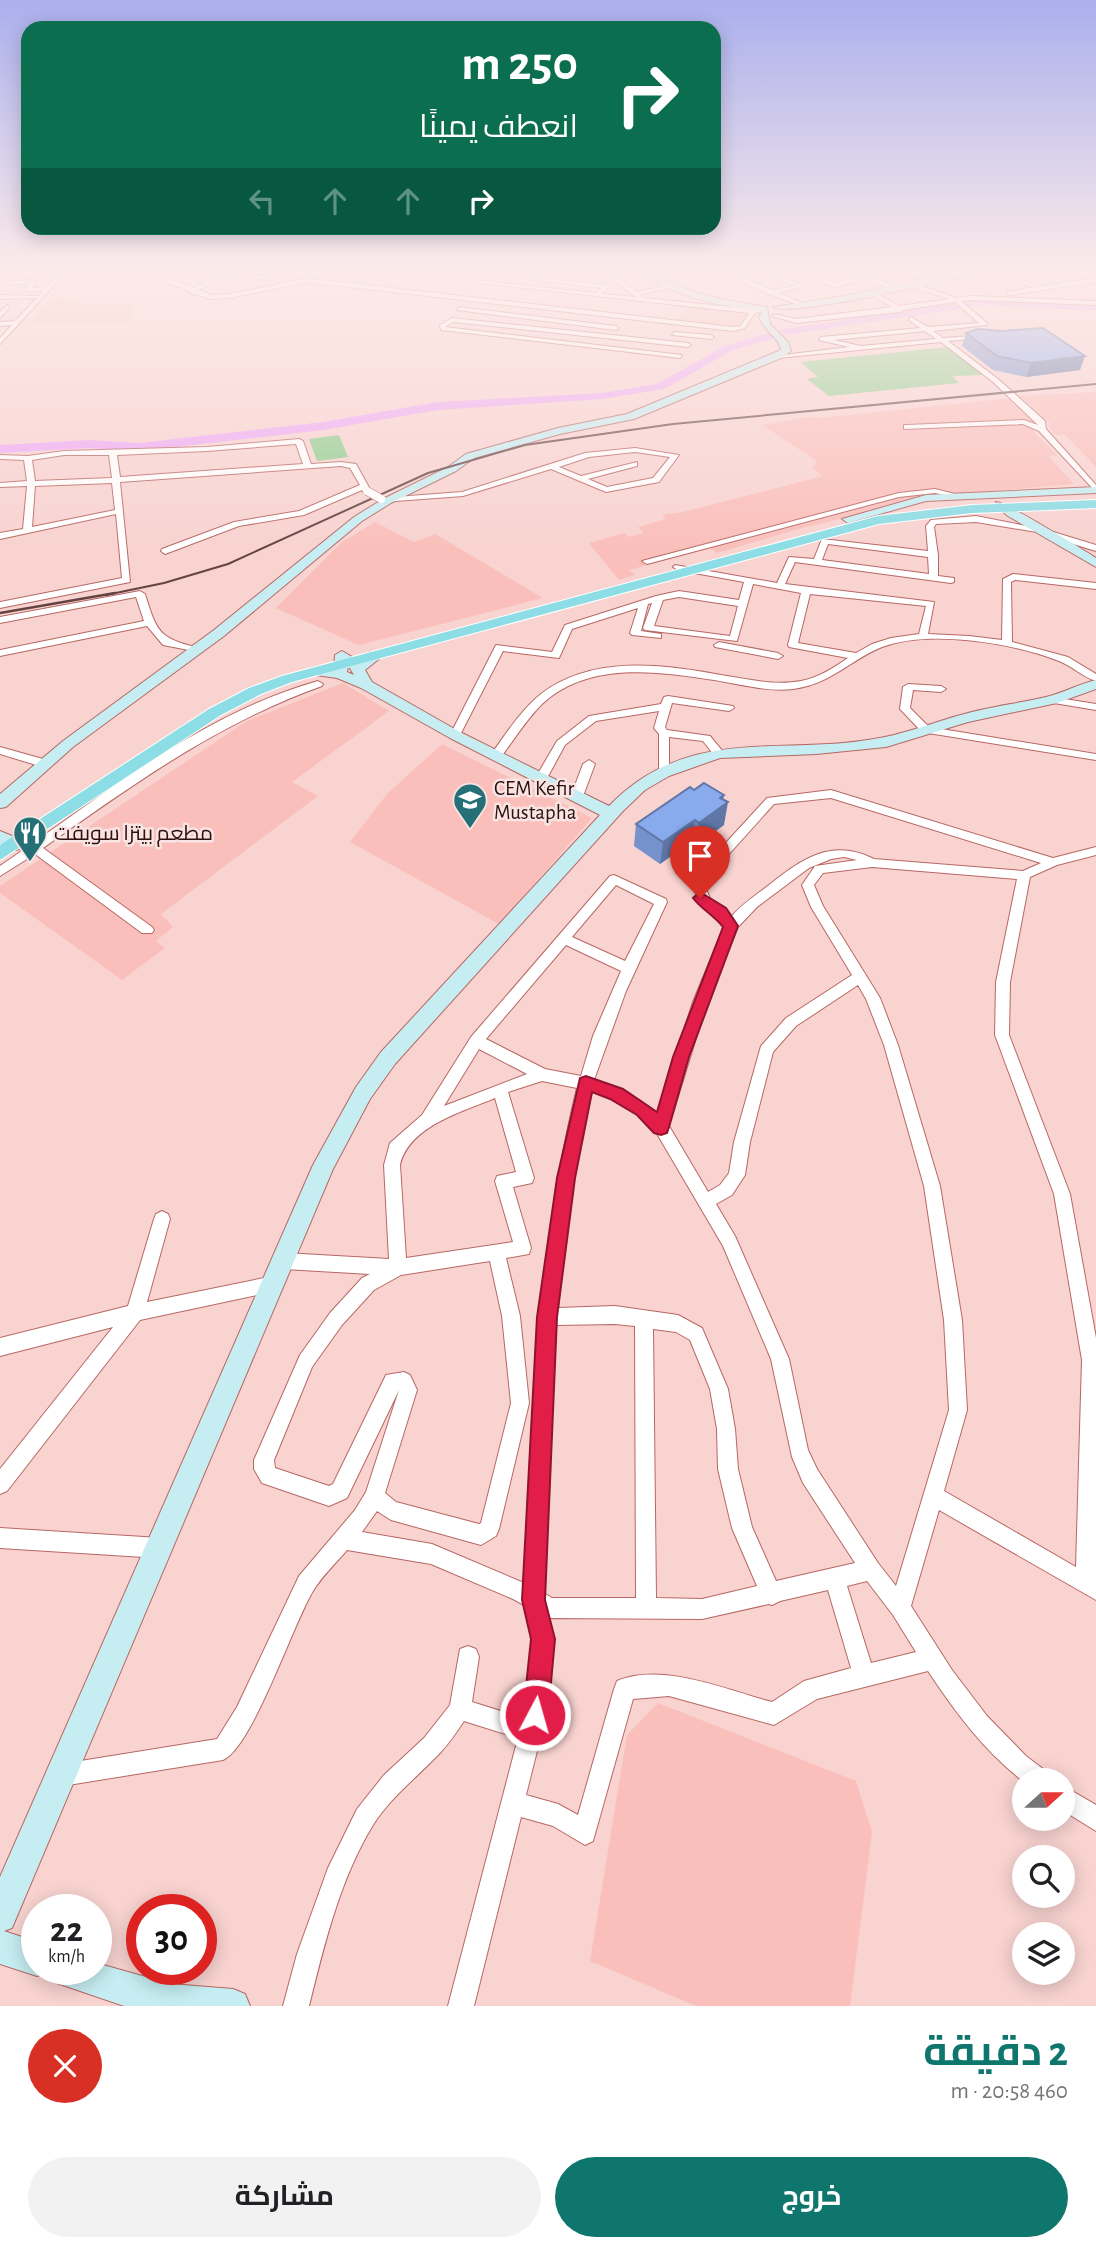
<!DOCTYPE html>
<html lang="ar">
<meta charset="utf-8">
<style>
:root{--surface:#fff;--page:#f2f2f2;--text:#202124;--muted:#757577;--accent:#0f766e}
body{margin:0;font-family:"Alegreya Sans",Cairo,sans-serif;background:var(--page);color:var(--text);direction:rtl;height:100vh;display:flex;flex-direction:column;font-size:26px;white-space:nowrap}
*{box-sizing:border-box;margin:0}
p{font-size:23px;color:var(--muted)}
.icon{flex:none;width:38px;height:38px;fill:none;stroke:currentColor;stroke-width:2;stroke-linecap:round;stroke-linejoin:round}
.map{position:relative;height:2006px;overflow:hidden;direction:ltr}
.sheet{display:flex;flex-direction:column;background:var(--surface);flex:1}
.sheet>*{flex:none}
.hud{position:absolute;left:21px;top:21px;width:700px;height:214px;border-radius:21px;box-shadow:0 4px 18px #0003;direction:rtl;background:#0b6e4f;color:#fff;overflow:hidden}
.needle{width:46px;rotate:69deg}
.tools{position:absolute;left:1012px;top:1768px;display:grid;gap:14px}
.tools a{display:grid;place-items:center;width:63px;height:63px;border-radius:50%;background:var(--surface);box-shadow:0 4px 18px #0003;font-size:35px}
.speed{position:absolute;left:21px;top:1894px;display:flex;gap:14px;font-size:35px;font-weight:700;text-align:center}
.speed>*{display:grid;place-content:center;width:91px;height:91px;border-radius:50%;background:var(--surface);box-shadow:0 4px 18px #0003;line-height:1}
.speed small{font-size:18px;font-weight:400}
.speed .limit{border:10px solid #d22;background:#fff;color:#111}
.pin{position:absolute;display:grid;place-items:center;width:60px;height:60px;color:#fff;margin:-72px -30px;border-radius:50% 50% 50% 0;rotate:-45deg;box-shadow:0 0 7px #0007}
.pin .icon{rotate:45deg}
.me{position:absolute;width:77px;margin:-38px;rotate:6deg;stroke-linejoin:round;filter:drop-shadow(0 0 5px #0008)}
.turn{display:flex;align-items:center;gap:24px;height:147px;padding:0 28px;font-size:32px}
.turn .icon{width:91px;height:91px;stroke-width:2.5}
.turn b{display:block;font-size:49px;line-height:60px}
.lanes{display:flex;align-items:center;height:66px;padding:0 28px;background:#0003;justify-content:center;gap:35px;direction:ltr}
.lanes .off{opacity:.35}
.round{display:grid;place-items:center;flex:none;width:74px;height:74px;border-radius:37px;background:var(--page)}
.headline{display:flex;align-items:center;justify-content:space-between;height:119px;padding:0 28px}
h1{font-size:42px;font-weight:700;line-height:52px;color:var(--accent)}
.action{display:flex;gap:14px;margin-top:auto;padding:14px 28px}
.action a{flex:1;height:80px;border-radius:42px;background:var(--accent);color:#fff;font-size:28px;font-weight:700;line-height:80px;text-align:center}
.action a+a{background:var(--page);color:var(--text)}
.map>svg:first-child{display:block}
.built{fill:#fabfbb}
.green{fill:#8ecd8c}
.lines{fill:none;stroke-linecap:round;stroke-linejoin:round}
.river{fill:#eea8f5;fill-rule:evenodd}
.street-casing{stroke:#b86763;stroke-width:2}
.secondary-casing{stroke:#b86763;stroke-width:2}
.primary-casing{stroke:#fff;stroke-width:2}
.street{fill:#fff;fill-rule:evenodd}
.secondary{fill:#c6eef2;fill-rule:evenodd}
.primary{fill:#8cdde5;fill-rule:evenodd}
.rail-far1{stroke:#644342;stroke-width:2}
.rail{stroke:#644342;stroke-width:2.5}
.street-bridge-casing{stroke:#b86763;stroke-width:9;stroke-linecap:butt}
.street-bridge{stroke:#fff;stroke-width:8}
.wall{fill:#7692cc}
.shaded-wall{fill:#6077a6}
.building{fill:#89aaed;stroke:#6077a6;stroke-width:2}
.route{fill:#e11d48;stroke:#92132f;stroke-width:2}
.labels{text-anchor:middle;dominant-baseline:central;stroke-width:5;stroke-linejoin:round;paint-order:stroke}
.poi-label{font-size:21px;fill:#2f100f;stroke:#f8e5e3;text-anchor:start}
</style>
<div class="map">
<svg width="1096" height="2006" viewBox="0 0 1096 2006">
<rect width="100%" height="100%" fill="#f8d3d0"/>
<!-- built -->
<path class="built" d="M59,297L78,301L79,305H135L127,322L28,323L51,299Z
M688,306L750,313L740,329L675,322Z
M1096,392V467L1065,435H1057L1049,427L1051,424L1020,396Z
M1011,398L1034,418L1033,431L1057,455L1048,456L1074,484L932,496L795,530L717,553L710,548L629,570L635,575L619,580L589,543L625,533L628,537L644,533L638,527L666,519L662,515L683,512L823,476L813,468L817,461L762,425L816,416L819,418Z
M375,522L414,542L435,534L543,598L359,645L276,608L342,542Z
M343,683L389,711L292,782L318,796L161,914L173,927L156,941L165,948L122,980L0,893V886L247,721Z
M442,744L592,818L499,924L350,842L387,794Z
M658,1703L856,1781L872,1832L850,2006H696L590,1961L627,1735Z"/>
<!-- green -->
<path class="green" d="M949,347L984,375L952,376L959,383L829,396L807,379L818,377L801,362Z
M339,435L348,457L317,461L309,439Z"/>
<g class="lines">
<!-- river -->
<path class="river" d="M984,299L1096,305V311L984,305L784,335L733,350L664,389L602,399L438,410L323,430L140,451L89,448L0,453V445L89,440L140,443L323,422L438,402L602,393L657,384L725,346L783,329Z"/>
<!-- street casing -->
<g class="street-casing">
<path id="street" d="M53,269H59V280L0,344V338L12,325L0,326V322L15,321L37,298L0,299V295L39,296L43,291H24L28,284H12L10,281L33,280L36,282L31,288L46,287L54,279Z
M134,269H142L194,288L227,269H231L230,272L288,280L285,282L225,275L199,290L212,295L230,294L304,279L322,269H329L312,279L733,327L741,326L749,313L352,269H369L596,293L601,288L446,269H462L606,285L609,287L602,294L636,297L610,277L542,269L605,273L607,270L637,292L673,284L676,286L640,295L644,298L751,309L755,306L762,312L755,313L745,328L733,331L306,282L230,298L211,299L190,293V291Z
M713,269H720L773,290L794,286L757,270L762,269L802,285V287L779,293L809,306L804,307L768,294Z
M791,269H799L810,273L836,269V271L816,276L835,283L860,277L844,271V269L869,276L904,269H914L875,279L895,286L893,289L865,279L835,287Z
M919,269H927L946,276L941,277Z
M1005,269L1010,270L1001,274L1037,285V287L1096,278V282L1009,295L1007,292L1034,287L992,274Z
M1077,269L1096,270V274L1078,270Z
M909,282L957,298L972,296L1096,301V305L972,300L961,301L987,323V325L933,331L943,338L985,335L983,338L948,341L998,379L1045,421L1046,429L1096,485V492L1039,431L1023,424L904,429V425H907L1024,420L1038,425L993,382L941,342L778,358L775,356L849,347L819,340L821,337L920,328L909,320L911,317L928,327L979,323L955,302L903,310L900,312L796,323L772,316L775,314L796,319L892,307L870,294L872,291L899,306L949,299L907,285ZM925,331L936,339L861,346L834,340Z
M7,305L10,307L0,318V312Z
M459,307L616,326L619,328L616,330L457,310Z
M452,318L688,343L691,345L688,347L453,322L445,327L682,355L680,358L441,330L440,325Z
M674,332L711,335L714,337L711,339L672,335Z
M299,439L303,441L311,464L341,462L356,464L371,491L370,493H364L362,490L304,515L239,526L165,554L161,551L162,549L234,522L299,511L360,485L350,468L341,466L120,482L130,582L0,608V602L122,578L116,514L0,539V533L23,529L27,486L0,487V483L27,481L24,460L0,459V455L28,456L64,451L207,447ZM296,444L303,464L120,477L117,455L207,451ZM64,455H109L112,478L35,481L32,460ZM112,483L115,510L32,527L35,486Z
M635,448L679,455L659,482L606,492L551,469L463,496L382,502L378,500L382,498L462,492L585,453ZM635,452L670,457L653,478L607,487L588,479L637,466V462L581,476L559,467L589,457Z
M935,489L963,496L959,498L935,493L899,497L647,564L642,561L899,493Z
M976,516L1047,530L1043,533L976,522L936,524L934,527L938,555V576L954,578V582L951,583L795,562L785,584L934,602L928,634L969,636L1002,640L1003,579L1013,574L1096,583V589L1015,580L1011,582L1012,642L1068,657L1096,674V681C1083,677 1072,666 1059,661C1013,643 930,629 882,647C850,660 831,684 793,689C766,692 740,684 714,680C657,671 588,661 542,704C526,720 514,740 500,758H492L490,756C505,735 521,710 541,694C592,655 662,664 721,675C747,679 774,686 801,681C818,678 833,668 848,658L789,647L788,645L801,593L753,584L737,641L645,630L643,628L652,603L648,604L641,631L661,634V638L632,635L630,633L638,608L572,629L559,658L503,651L460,735L455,738L450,735L496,645L552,652L565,625L656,596L679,591L739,600L744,582L678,570L673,567L675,565L777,583L789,557L814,559L822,539L928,551L926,526L931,520ZM828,544L928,557L929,574L822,560ZM810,594L926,606L919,634L891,638L872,644L856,653L798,643ZM679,597L738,606L730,636L654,626L663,600Z
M1050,531L1096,545V551L1047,536V532Z
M140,591L145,594C157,633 159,638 199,648V652L163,645L147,626L0,656V650L144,621L136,597L0,623V617Z
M719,642L778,653L783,656L778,659L715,647L714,645Z
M318,681L323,684L322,686C216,724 134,784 43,848L152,927L154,930L152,933H142L35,854L0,876V866C100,798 200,714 318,681Z
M908,684L941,686L946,689L941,692L913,690L910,708L929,727L1096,754V760L922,732L900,709L903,687Z
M668,696L733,706L734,708L729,711L672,703L665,727L667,730L710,736L724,753L722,755H714L703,741L669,737V772L667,775H659V734L654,728L659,711L596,721L565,745L546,780L542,781L536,777L557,741L589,716L661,704L664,697Z
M1052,697L1096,704V710L1048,702L1047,700Z
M0,747L50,761L52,764L46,768L0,754Z
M589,760L595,764L583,796L581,799H573L571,796L583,764Z
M831,790L1053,858L1096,847V855L1057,865L1030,877L1010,982L1009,1035L1070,1194L1096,1338V1600L939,1510L911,1606L952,1670L987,1716L1026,1756L1047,1772L1050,1780H1024V1782C985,1752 955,1712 928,1671L817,1699L774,1725L669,1696L633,1699L593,1841L585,1845L553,1826L521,1817L474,2006H448L518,1738L464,1721C456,1733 448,1745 438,1755C416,1778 390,1798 373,1825C340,1879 324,1945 309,2006H283L297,1954L328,1868L357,1809L384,1775L424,1738L450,1705L460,1649L468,1646L476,1649L479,1657L472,1702L523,1718L532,1639L524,1605L513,1599L431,1564L347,1550C336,1563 322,1576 313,1591C293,1624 252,1748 223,1760L62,1786L54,1783L51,1775L54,1767L62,1764L217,1739L237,1707L299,1576L355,1510L366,1492L399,1390L347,1498L329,1506L262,1483L254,1469V1460L300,1355L330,1313L362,1278L370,1274L284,1269L278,1267L276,1261L278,1255L284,1253L389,1259L384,1165L390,1143L422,1115L471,1037L610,876L614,875L666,899L667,902L626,991L594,1080C617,1088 639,1097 657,1114L693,1002L724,927L701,904L690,882L767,798ZM831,798L1041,863L1023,871L874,859C832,838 803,858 769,885C756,895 742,904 731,917L710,898L703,883L774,804ZM844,857L857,860L815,866L802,885L811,907L852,975L786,1018L761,1046L734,1142L729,1173L720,1185L708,1192L669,1126L707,1002L738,927L757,907L809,868L831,859ZM872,867L1017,879L996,982L995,1035L1054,1194L1082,1360L1076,1567L944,1491L967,1410L962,1320L940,1186L898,1045L880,998L823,906L814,885L823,873ZM616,885L654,904L625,961L572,937ZM566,945L621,971L593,1036L581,1076L545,1069L486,1039ZM858,985L866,999L884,1045L924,1186L944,1320L949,1410L896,1586L878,1563L817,1469L808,1450L789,1359L735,1236L716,1204L732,1195L745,1175L750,1142L773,1052L796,1026ZM479,1049L527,1074L444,1106ZM542,1081L577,1088C537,1252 532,1415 524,1583L432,1544L362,1532L377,1511L391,1520L481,1545L496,1536L499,1529L529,1403L520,1316L506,1258L529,1254L531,1248L513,1187L532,1183L534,1178L508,1092ZM592,1091L611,1098L638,1115L656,1132L723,1246L771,1359L792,1457L803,1483L855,1563L776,1581L752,1527L738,1469L735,1429L728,1389L702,1328L678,1315L615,1306L558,1308C564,1235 575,1163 592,1091ZM495,1098L516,1172L497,1176L495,1181L513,1242L406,1258L400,1165C409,1126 462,1112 495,1098ZM490,1261L502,1316L511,1403L481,1523L479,1524L396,1502L385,1493L417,1390L410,1375L404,1372L386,1375L333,1484L329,1486L275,1468L274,1460L312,1367L342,1325L374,1290L401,1275ZM615,1324L635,1326L636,1598H552L544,1593L556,1325ZM653,1329L676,1332L690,1340L710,1389L717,1429L718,1469L732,1528L757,1586L702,1599L656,1598ZM867,1581L893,1615L916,1652L871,1663L847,1586ZM828,1590L851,1668L804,1681L772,1702C726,1690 663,1662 617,1681L614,1689L578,1815L558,1804L526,1795L546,1715L554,1639L548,1618L702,1619L769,1604L772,1605L780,1601Z
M162,1211L168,1214L170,1219L147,1302L274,1276L280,1278L283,1284L280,1290L140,1320L7,1491L0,1494V1469L113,1327L0,1356V1338L128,1306L154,1219L156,1214Z
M0,1528L160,1538L167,1541L170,1548L167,1555L160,1558L0,1548Z
M1062,1785L1096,1805V1831L1062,1810Z"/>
</g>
<!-- secondary casing -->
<g class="secondary-casing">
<path id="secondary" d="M638,269C651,269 662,278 674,284C704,298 735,301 767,307L770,324L788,342L791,351L781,358L634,419L560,434L474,458L456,471L391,503L362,521L224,636L73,747L6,807L0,808V794L63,741L214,630L354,517L383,499L448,467L466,454L558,428L627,414L781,350C779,337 763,330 759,317L762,311C720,306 671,297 638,269Z
M964,269H977C956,281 790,317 773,307L851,295Z
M1096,487V493L926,501L848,523L842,519L926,495Z
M996,502C1004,501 1082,549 1096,558V567L1008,516L996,506Z
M342,651L359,661L370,652H380V658L365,670L372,682L460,732L609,806C690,722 785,758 885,737C909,732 933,723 957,716C986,707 1016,704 1046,697C1063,693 1079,684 1096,680V689L1057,703L968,722L886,747L816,754L720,758L669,776L645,790L623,811L395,1064L370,1099L333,1169L12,1928L4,1931L37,1942V1969H96V1963L171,1984L233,1989L245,1994L250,2006H124L51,1981L47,1972L37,1976L0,1964V1877L313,1165L356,1087L381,1052L600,815L450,738L361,688L337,678L316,675L309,671L316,667L334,669L335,655ZM348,665L354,675L347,672Z
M0,831L22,840L24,844L22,848L16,850L0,844Z"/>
</g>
<!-- primary casing -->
<g class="primary-casing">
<path id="primary" d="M1096,500V508L972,513L879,524L292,682L261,694L221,715L0,860V845L209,709L249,688L282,676L878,516L972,505Z"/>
</g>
<!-- street -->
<use href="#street" class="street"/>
<!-- secondary -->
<use href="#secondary" class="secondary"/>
<!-- primary -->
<use href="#primary" class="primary"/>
<!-- rail-far1 -->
<path class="rail-far1" d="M106,595L164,583L228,564L428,473L525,445L673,424L1096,384"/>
<!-- rail -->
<path class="rail" d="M0,613L115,593"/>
<!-- street-bridge casing -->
<g class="street-bridge-casing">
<path id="street-bridge" d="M367,491L381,499"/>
</g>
<!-- street-bridge -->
<use href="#street-bridge" class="street-bridge"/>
</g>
<!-- wall -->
<path class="wall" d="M966,333L1080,370L1026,377L993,370L962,346Z
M694,790L723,800L724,825L696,845L691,842L660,864L634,846L636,824Z"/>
<!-- shaded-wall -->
<path class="shaded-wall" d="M1085,356L1080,370L1026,377L1031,363Z
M724,795L722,807L728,802L724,825L696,845L699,823L720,798Z
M695,820L691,842L660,864L663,842Z"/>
<!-- building -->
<path class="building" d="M1043,328L1085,356L1031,363L997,356L966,333L978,329L1002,331Z
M704,783L724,795L720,798L728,802L699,823L695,820L663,842L636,824L690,787L694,790Z"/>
<!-- sky -->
<linearGradient id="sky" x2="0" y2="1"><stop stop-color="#aaafed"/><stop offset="0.49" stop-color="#fcebea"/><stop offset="1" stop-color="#fcebea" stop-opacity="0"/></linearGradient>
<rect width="1096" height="550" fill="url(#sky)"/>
<!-- route -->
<path class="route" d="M700,892L726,908L738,926L689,1057L669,1127L667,1133L661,1135L654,1133L637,1115L610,1099L592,1092L575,1178L557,1317L545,1600L555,1639L548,1715L544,1724L535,1727L526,1724L523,1715L531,1639L522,1600L537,1317L557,1178L580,1078L586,1076L623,1089L657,1112L673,1057L723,927C714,915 701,909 693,898Z"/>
<!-- icons -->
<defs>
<g id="school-pin" transform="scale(1.75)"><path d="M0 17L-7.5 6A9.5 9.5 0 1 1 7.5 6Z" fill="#256f76" stroke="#f8e5e3"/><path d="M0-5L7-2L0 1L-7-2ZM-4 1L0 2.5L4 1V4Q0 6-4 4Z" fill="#fff"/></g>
<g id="restaurant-pin" transform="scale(1.75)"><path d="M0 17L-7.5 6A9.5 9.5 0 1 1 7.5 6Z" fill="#256f76" stroke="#f8e5e3"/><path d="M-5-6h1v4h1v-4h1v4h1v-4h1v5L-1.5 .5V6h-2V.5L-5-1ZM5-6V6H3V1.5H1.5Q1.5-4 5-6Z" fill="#fff"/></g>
</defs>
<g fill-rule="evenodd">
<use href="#school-pin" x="470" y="800"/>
<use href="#restaurant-pin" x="30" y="833"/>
</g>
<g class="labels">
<!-- poi labels -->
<g class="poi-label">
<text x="494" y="788">CEM Kefir<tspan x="494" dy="24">Mustapha</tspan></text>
<text x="54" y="833">مطعم بيتزا سويفت</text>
</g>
</g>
</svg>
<div class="tools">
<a><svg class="needle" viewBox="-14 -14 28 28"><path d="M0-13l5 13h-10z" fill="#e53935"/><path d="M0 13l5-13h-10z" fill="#757577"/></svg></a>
<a><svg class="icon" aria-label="search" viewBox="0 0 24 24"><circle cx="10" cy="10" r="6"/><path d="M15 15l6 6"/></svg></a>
<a><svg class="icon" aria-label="layers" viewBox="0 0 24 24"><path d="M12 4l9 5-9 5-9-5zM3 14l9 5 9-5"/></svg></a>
</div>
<div class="speed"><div>22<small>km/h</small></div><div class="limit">30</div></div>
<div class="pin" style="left:700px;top:898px;background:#d93025"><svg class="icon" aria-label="arrive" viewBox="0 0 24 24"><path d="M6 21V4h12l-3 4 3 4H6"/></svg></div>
<svg class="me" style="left:535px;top:1715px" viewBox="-20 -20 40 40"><circle r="17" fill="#e11d48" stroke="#fff" stroke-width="3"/><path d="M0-11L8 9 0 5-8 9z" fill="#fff"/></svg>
<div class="hud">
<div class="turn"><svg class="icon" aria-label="right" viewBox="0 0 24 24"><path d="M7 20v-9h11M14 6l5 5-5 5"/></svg><div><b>250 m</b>انعطف يمينًا</div></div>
<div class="lanes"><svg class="icon off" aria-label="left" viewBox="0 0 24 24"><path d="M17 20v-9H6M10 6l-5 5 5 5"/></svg><svg class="icon off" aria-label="ahead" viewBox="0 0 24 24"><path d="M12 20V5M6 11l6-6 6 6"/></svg><svg class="icon off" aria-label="ahead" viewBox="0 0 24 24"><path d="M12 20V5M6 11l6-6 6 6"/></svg><svg class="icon" aria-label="right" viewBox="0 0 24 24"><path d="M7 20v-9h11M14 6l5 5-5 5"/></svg></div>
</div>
</div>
<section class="sheet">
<div class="headline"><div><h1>2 دقيقة</h1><p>460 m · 20:58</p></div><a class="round" style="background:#d93025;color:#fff"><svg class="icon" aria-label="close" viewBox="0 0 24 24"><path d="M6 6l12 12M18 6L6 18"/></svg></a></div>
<div class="action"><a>خروج</a><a>مشاركة</a></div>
</section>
